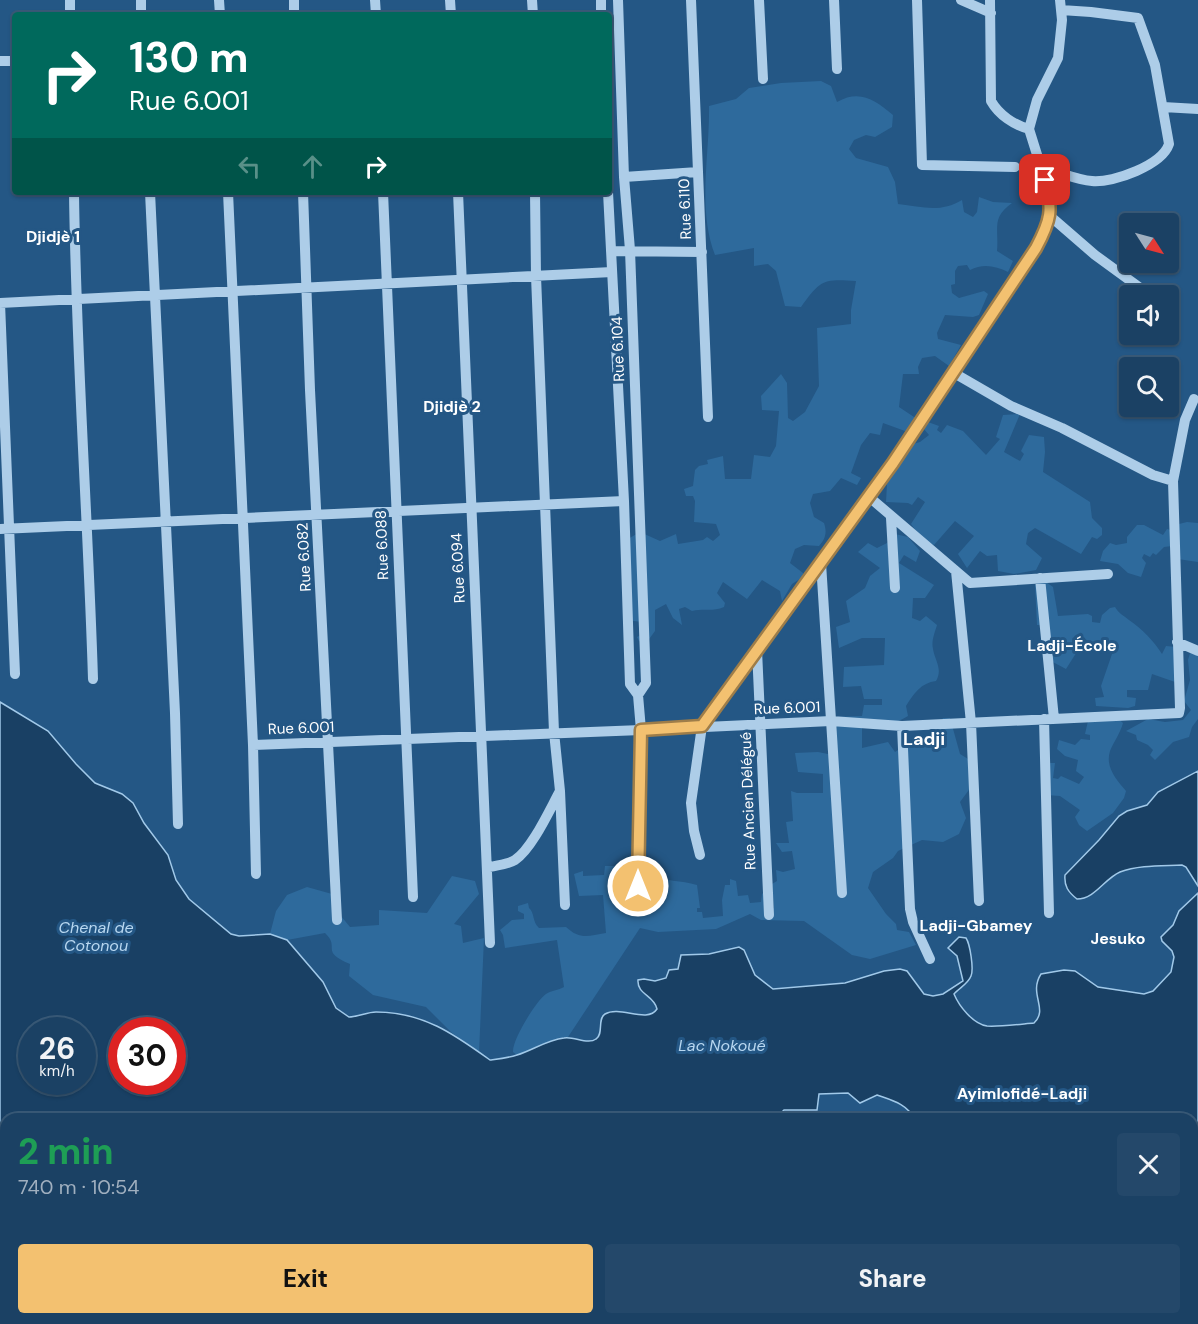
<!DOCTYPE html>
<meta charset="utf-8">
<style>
:root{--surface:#1b4164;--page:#24486a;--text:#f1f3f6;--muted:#a0afbf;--line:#395a78;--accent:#f3c170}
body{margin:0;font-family:"DM Sans",sans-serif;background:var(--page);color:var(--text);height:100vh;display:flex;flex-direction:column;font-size:22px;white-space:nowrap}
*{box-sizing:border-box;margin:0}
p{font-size:20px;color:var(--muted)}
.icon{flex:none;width:33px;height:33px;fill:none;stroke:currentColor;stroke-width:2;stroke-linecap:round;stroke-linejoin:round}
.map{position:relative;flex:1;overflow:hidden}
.drawer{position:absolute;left:0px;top:1113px;width:1198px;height:212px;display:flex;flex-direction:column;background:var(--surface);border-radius:18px 18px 0 0;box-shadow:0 2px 4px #0004,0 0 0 2px var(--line)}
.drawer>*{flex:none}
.banner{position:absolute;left:12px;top:12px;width:600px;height:183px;border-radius:6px;box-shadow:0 2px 4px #0004,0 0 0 2px var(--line);background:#00695c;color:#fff;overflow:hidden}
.needle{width:39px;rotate:126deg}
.buttons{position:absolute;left:1119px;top:213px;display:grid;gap:12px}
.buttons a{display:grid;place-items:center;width:60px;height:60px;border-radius:6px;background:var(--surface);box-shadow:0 2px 4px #0004,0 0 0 2px var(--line);font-size:30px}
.speed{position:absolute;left:18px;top:1017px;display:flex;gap:12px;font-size:30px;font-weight:700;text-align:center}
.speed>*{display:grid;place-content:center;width:78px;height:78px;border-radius:50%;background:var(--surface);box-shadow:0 2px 4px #0004,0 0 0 2px var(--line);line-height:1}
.speed small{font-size:15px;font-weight:400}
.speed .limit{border:9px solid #d22;background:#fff;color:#111}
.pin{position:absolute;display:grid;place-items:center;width:51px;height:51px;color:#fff;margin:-26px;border-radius:12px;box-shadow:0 3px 9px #0006}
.me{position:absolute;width:66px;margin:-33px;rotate:0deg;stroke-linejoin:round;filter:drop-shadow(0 0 4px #0008)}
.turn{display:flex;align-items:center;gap:21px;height:126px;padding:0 18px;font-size:27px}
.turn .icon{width:78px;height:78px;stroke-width:2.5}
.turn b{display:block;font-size:42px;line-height:51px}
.lanes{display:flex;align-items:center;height:57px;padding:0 18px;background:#0003;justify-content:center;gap:30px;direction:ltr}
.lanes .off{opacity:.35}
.round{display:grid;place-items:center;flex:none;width:63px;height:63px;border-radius:6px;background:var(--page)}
.headline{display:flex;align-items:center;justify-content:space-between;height:102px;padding:0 18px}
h1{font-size:36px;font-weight:800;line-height:45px;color:#1e9e55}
.cta{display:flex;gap:12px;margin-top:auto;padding:12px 18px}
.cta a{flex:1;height:69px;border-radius:6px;background:var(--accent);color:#111;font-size:24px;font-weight:800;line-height:69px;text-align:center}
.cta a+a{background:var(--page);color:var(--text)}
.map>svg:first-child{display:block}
.green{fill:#2e6a9c}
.water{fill:#194064;stroke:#a1c9e9;stroke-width:1.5;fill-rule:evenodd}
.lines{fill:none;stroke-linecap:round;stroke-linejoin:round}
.stream{stroke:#a1c9e9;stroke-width:2}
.minor{stroke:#adcde8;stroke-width:10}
.route-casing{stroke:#9e7d49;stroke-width:15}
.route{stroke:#f3c170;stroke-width:10}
.labels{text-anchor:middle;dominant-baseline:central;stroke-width:6;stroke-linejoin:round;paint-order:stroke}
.street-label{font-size:15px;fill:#fff;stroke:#245785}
.neighbourhood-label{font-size:16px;font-weight:bold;fill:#fff;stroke:#245785}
.water-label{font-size:16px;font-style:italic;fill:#b8d7f0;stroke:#245785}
.quarter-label{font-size:18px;font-weight:bold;fill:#fff;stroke:#245785}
</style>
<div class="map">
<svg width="1198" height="1324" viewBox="0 0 1198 1324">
<rect width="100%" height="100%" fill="#245785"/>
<!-- green -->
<path class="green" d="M821,81L831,86L837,102C860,89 875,100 893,115L892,127L875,137L866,135L854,140L849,149L856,158L888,167L895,182L898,204C922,207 941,213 962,200L964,212L973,217L977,212L979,197L993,202L1012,203C991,218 999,228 997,251L1013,261L1008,272C996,266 983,263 970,270L967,265L958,266L955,271V284L951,285L952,293L959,298L984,291L988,294L979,315L973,317L945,315L937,333L938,339L961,345L949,366L935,356L922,358L918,367L919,374H903L899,407L917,419L911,428L905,431L883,423L880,435L870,433L861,445L851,473L861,478L857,485L841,478L830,491L813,494L810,503L814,517L824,523C827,532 826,538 819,546L804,545L795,549L790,563L803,573V577L792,584L782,601L780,591L762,580L747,599L723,582L717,593L725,603L724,607C713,612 704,608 692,611L685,607L679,609L682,625L673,618L666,604L655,610V631L647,642L639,641L637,637L645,633L642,622L626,620L621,543L640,532L660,541L676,534L678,544L703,540L707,537L713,541L720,535L716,524L694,522L695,501L693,496H686L684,489L693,486L695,470L699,466L708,464L707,460L723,456L725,479H751L754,455L770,457L776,446L779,411L762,410L761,396L781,374L787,383L788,418L793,421L805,412L819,386L817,328L851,324V310L856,281C822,279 821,280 801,307L785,306L776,271L768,264L754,266V248L715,255C697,209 710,153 709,106L736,99L749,88L781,83Z
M1020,414L1004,452L1020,461L1024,454L1021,451L1029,435L1044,437L1045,452L1043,472L1090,502L1092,518L1102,528V535L1097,539L1092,537L1081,554L1035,528L1028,533L1026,544L1042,558L1036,570L1014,574L998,571L997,555L987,556L980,551L967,568L958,554L974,536L955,521L934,545L922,540L911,524L925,502L918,497L912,505L908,503L886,502L887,484L906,446L920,442L929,435L924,429L928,422L939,426L937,430L941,433L947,425L963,431L986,455L1000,439L996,437L1003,415Z
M1187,522L1198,523V562L1178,559L1179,524Z
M1137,525H1144L1163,535L1167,529L1171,530L1172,546L1164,547L1156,555L1153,553L1150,557L1144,554L1142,558L1146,563L1141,577L1128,573L1118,564L1100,561L1103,551L1110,543L1116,545L1127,543V537Z
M895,534L908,537L920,551L916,562L904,555L899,563L934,585L925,598H913L912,618L920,621L926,616L937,625C935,632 931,641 933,649C935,661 943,669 936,681C921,683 914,693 906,706L908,716C894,725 879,726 862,727V748L888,742L895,752L916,738L935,732L943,718H950L960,754L973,762L974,783L960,802L966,818L959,834L943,842L922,840L898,851L893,858L873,872L868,888L886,914L896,924L897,930L909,932L916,945L870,959L852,955L804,921L761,920L750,914L716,929L658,932L640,928L568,1037L553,1040L517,1055L513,1052C512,1040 536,1001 546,994C550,991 559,990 564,987L557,940L505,948L503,935L500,930L512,920L524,919V914L518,911V906L528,903L529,908C535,913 532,922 539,928L566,927C580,940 588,936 606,933L603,895L579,896L574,874L583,871V876L604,875L605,866H619L627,872L629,901L644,898V880L651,874C665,882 681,880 697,885L700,908H697V912H702L703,918L723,916L722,900L725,885H730V879L736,881L738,896L748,895L750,903L761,902L762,894L767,889L768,911L774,908L772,884L777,881L776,870L783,872L795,869L792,851L782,852L776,843H789L786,822L793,821L791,791L797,793H823V774L798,772L795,753L818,752L833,755L834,717L862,716L864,705H882V699H864L861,686L843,687L844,667L884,665L885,638H862L839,648L836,627L850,622L846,601L865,588L870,576L880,568L858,552L868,543L877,548L887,543Z
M1043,580L1053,587L1058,616L1088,614L1092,616V622L1100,623L1102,615L1110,608L1115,607C1119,614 1123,615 1129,620C1142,629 1154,641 1162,654L1166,646L1177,647L1175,682L1152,674L1148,690H1127V697L1136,698L1135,706L1128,708L1096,706L1095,698L1104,697L1101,686L1112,654L1085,639L1066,669L1049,660L1047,625H1037L1035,585Z
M1192,646L1198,649V719L1192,727L1189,737L1173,742L1155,760L1150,755L1153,750L1148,745L1137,740L1136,735L1126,731L1148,719L1165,722L1183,720L1191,710L1184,701L1190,680L1188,660Z
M1115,716L1123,723C1120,734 1114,741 1110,751C1105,767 1116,779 1126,791L1124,798L1113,813L1087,831L1079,825L1075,817L1080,810L1060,796L1046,795L1050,763H1055L1053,778L1058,779L1061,776L1079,784L1084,777L1076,771L1078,760L1065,756L1057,749L1059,740L1075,745L1081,739L1090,740V735L1085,734L1088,721Z
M452,876L475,881L479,894L454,924L461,926L463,943L484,938L479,1053L451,1032L426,1007L373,995L349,976L350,964C319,951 341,948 325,933L287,940L270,934L276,911L287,895L307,887L332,894L336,910L350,927L379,925V910L427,913Z"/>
<!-- water -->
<path class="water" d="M0,702L48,731L76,764L95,783L122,794L133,803L144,823L168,855L176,880L189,899L231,934L239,936L270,934L287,940L323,982L336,1008L349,1017C358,1017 367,1012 376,1012C423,1012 454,1034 490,1060C498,1059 508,1058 517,1055C533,1050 547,1040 564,1038C574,1036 588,1045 596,1039C604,1034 597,1019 605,1014C620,1005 647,1024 657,1009C654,995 637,995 638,980L644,979L655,981L666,978L669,970L678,969L681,955L709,954L739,947L744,950L755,975L773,989L845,983L884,971L900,969L907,971L924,994L933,996L943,994L963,981L957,956L948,948L959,937L966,938C970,944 974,969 971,976C968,984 959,988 954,994C959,1006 973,1024 987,1026C998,1027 1022,1024 1034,1023C1049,1009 1028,994 1041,974L1064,970L1075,971L1098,987L1144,994L1153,991L1171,972L1174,957L1172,951L1162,941L1161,937L1173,925L1179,911L1198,893V1324H210L200,1319L1192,1318V1119H914C908,1104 891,1100 877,1095L860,1103L848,1093L819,1094L817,1110H784L775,1119H6V1190L0,1187ZM32,1030H82V1082H32ZM122,1030H172V1082H122Z
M1198,771V886L1186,867L1182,865C1162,866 1139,865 1120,872C1104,879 1095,899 1077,899C1068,892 1064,886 1065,875L1099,840L1119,816L1127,811L1147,805L1158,792Z"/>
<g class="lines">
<!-- stream -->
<path class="stream" d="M160,1324L164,1318"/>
<!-- minor -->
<path class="minor" d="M70,0V15
M141,0V15
M219,0L220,15
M294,0V15
M375,0L376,15
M450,0L451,15
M532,0L533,15
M601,0V15
M618,0L624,177L630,250L646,683L638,695
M691,0L708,417
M759,0L763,79
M834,0L837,69
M917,0L922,165L1015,167
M961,0L991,13
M990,0L991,101C999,115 1014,125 1029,129
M0,61H15
M1163,107L1198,109
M1047,169C1062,173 1078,180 1092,181C1114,183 1162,165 1169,144L1155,65L1138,18L1091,12L1061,10
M624,177L698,172
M74,192C76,355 88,517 93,679
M150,192L175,713L178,824
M228,192L253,745L256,874
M303,192L310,390L337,920
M383,192L413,897
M458,192L490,943
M535,192L536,276L554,732L560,791L565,905
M608,192L624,501L630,684L638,695L641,730L638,818L637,909
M1050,216L1095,255L1143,290
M611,251L702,252
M0,303L612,272
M0,303L15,674
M954,373L1011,406L1062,428L1153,475L1173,481
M868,496L970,583L1108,574
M891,518L895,588
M0,529L624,501
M821,563L842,893
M956,571L971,723L979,901
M1040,578L1054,719
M1177,642L1198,651
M757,650L769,915
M1044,719L1049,913
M902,726L910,909L913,922L930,959
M253,745L641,730L831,721L902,726L1179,713L1180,708L1173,481L1185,420L1194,399
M700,855L694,831L691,803L702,726L893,463L1036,248C1045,231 1052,216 1049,197C1047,186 1045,180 1047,169L1039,161L1029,129L1037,100L1058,58L1062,20L1060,0
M487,868C496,865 507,865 515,860C532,849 550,809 560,791
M0,1214L6,1205
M0,1311L6,1303
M63,1324L67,1318
M146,1324L150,1318"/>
</g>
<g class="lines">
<!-- route casing -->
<g class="route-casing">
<path id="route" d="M638,886L641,730L702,726L893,463L1036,248C1051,220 1053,210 1045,180"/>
</g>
<!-- route -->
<use href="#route" class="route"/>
</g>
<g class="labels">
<!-- street labels -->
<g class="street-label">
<text transform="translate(685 209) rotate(-92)">Rue 6.110</text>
<text transform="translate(618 349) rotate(-92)">Rue 6.104</text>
<text transform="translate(382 545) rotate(-92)">Rue 6.088</text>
<text transform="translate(304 557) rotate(-93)">Rue 6.082</text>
<text transform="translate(458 568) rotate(-93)">Rue 6.094</text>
<text transform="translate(787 708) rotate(-2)">Rue 6.001</text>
<text transform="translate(301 728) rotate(-2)">Rue 6.001</text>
<text transform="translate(748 801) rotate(-92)">Rue Ancien Délégué</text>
</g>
<!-- neighbourhood labels -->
<g class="neighbourhood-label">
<text x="53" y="236">Djidjè 1</text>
<text x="452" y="406">Djidjè 2</text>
<text x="1072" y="645">Ladji-École</text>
<text x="976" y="925">Ladji-Gbamey</text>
<text x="1118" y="938">Jesuko</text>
<text x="1022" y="1093">Ayimlofidé-Ladji</text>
</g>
<!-- water labels -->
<g class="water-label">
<text x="96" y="927">Chenal de<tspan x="96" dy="18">Cotonou</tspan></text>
<text x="722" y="1045">Lac Nokoué</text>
</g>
<!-- quarter labels -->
<g class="quarter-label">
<text x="924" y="739">Ladji</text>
</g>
</g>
</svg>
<div class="buttons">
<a><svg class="needle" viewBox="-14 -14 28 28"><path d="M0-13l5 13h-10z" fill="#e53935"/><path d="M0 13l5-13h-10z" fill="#a0afbf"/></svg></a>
<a><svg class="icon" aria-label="sound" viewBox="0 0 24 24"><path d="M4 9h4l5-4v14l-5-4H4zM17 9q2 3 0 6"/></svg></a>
<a><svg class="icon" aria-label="search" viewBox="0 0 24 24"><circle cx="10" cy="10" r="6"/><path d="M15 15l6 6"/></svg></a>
</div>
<div class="speed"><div>26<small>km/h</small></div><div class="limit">30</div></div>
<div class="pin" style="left:1045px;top:180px;background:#d93025"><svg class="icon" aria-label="arrive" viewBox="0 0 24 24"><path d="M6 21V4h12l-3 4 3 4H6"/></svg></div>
<svg class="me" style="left:638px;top:886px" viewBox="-20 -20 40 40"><circle r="17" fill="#f3c170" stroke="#fff" stroke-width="3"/><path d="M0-11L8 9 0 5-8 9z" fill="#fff"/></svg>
<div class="banner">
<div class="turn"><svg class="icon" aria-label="right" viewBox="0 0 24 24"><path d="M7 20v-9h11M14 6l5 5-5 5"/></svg><div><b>130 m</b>Rue 6.001</div></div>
<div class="lanes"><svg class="icon off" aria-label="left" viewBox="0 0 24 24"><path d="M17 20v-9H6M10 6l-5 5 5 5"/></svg><svg class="icon off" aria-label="ahead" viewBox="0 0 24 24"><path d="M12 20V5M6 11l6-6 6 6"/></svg><svg class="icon" aria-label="right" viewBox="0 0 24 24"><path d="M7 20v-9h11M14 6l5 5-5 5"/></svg></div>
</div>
<section class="drawer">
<div class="headline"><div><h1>2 min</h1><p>740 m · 10:54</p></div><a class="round"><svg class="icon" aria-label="close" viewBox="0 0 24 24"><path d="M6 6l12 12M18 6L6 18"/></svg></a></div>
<div class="cta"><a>Exit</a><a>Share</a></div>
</section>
</div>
